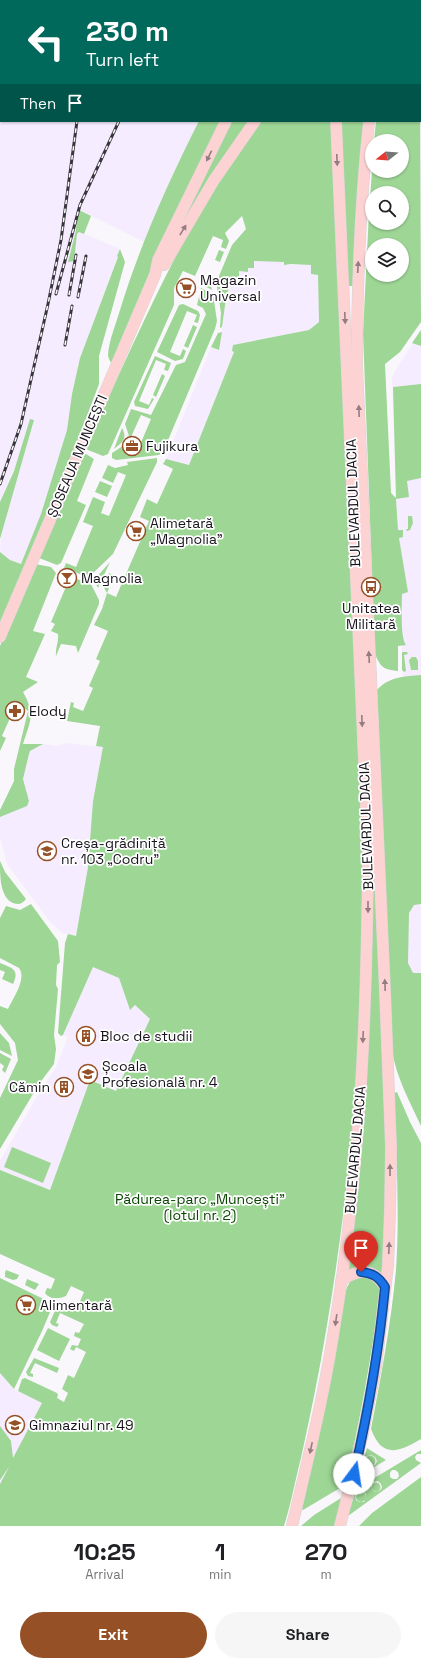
<!DOCTYPE html>
<meta charset="utf-8">
<style>
:root{--surface:#fff;--page:#f6f6f6;--text:#202124;--muted:#757577;--accent:#965026}
body{margin:0;font-family:"Space Grotesk",sans-serif;background:var(--page);color:var(--text);height:100vh;display:flex;flex-direction:column;font-size:15px;white-space:nowrap}
*{box-sizing:border-box;margin:0}
p{font-size:13px;color:var(--muted)}
.icon{flex:none;width:22px;height:22px;fill:none;stroke:currentColor;stroke-width:2;stroke-linecap:round;stroke-linejoin:round}
.map{position:relative;height:1526px;overflow:hidden}
.sheet{display:flex;flex-direction:column;background:var(--surface);flex:1}
.sheet>*{flex:none}
.hud{position:absolute;left:0px;top:0px;width:421px;height:122px;box-shadow:0 1px 3px #0004;background:#00695c;color:#fff;overflow:hidden}
.needle{width:26px;rotate:253deg}
.tools{position:absolute;left:365px;top:134px;display:grid;gap:8px}
.tools a{display:grid;place-items:center;width:44px;height:44px;border-radius:50%;background:var(--surface);box-shadow:0 1px 3px #0004;font-size:20px}
.pin{position:absolute;display:grid;place-items:center;width:34px;height:34px;color:#fff;margin:-41px -17px;border-radius:50% 50% 50% 0;rotate:-45deg;box-shadow:0 0 4px #0007}
.pin .icon{rotate:45deg}
.me{position:absolute;width:44px;margin:-22px;rotate:14deg;stroke-linejoin:round;filter:drop-shadow(0 0 3px #0008)}
.turn{display:flex;align-items:center;gap:14px;height:84px;padding:0 20px;font-size:18px}
.turn .icon{width:52px;height:52px;stroke-width:2.5}
.turn b{display:block;font-size:28px;line-height:34px}
.then{display:flex;align-items:center;height:38px;padding:0 20px;background:#0003;gap:8px;font-size:15px}
.eta{display:flex;justify-content:space-evenly;align-items:center;height:68px;text-align:center}
.eta b{font-size:24px;font-weight:600;line-height:28px}
.cta{display:flex;gap:8px;margin-top:auto;padding:8px 20px}
.cta a{flex:1;height:46px;border-radius:24px;background:var(--accent);color:#fff;font-size:16px;font-weight:600;line-height:46px;text-align:center}
.cta a+a{background:var(--page);color:var(--text)}
.map>svg:first-child{display:block}
.built{fill:#f6ecff}
.green{fill:#9ed696;fill-rule:evenodd}
.lines{fill:none;stroke-linecap:round;stroke-linejoin:round}
.major-casing{stroke:#d5d4d6;stroke-width:12}
.major{stroke:#fcd3d2;stroke-width:11}
.rail-casing{stroke:#39353d;stroke-width:3}
.rail{stroke:#fff;stroke-width:1.5;stroke-dasharray:4.5;stroke-linecap:butt}
.oneway{fill:#957c80}
.route-casing{stroke:#114b97;stroke-width:10}
.route{stroke:#1a73e8;stroke-width:7}
.labels{text-anchor:middle;dominant-baseline:central;stroke-width:3.5;stroke-linejoin:round;paint-order:stroke}
.poi-label{font-size:14px;fill:#17121b;stroke:#fff;text-anchor:start}
.street-label{font-size:14px;fill:#17121b;stroke:#fff}
.park-label{font-size:14px;fill:#084500;stroke:#fff}
</style>
<div class="map">
<svg width="421" height="1526" viewBox="0 0 421 1526">
<rect width="100%" height="100%" fill="#faf7fc"/>
<!-- built -->
<path class="built" d="M0,0H271L1,1V121H199L174,172L144,242L77,209L76,230L68,262L79,231L120,249L117,256H118L80,358L72,394L67,430L41,514L21,564L10,560L0,552L1,535L34,421L0,502Z
M254,260L284,262V265L311,264L318,274L319,322L309,330L233,345L234,352L189,466L166,459L211,347L219,350L226,298L232,277L239,271L248,272V268Z
M421,330V995L407,997L403,677L392,377L395,371Z
M65,743L103,747L93,801L88,867L76,936L62,933L50,922L7,864L0,837V817L27,806L29,801L23,779L30,751L43,744L59,746Z
M93,966L119,978L130,1010L135,1005L150,1019L116,1091L90,1080L50,1190L0,1170V1161L36,1098L56,1067L68,1037L63,1035Z
M0,1373L14,1389L42,1403L0,1484Z"/>
<!-- green -->
<path class="green" d="M420,85L421,322L400,352L385,364L391,493L396,498L393,387L421,384V478L407,481L409,497L396,499L398,530H403V537L399,538L408,592L402,594C402,605 400,638 406,645L398,646V671C383,669 381,668 375,654L363,333L369,212L372,171H402V141H374L376,121H420ZM372,193H402V223H372ZM372,245H402V275H372Z
M199,121H220L154,262L111,363C110,360 108,358 108,355C109,340 116,324 120,310C140,245 168,182 199,121Z
M229,121H251L172,243Z
M261,121H332L363,872C364,1026 352,1179 326,1331C319,1374 310,1416 301,1458C295,1481 291,1504 284,1526H0V1484L9,1467L0,1480V1426L11,1441L13,1458L42,1403L18,1391L22,1379L25,1378L57,1393L58,1395L57,1398L64,1402L68,1393L62,1389L68,1375L74,1378L86,1352L76,1347L74,1351L70,1349L72,1345L78,1346L81,1339L74,1336L75,1332L79,1333L84,1324L60,1313L56,1323L59,1324L57,1327L52,1325L50,1322L58,1304L76,1311L84,1292L71,1286L66,1296C59,1299 50,1300 45,1293L47,1288L51,1289L55,1279L0,1254V1170L50,1190L90,1080L116,1091L150,1019L135,1005L130,1010L119,978L93,967L63,1035L61,1036L58,1033L65,943L68,934L76,936L88,867L93,801L103,747L96,746L100,726L67,721L71,702L74,703L73,707L83,711L93,688L89,686L100,661L96,659L108,631L94,625L102,609L107,593L103,586L109,588L107,593L116,597L149,521L140,517L147,499L157,504L173,469L163,464L166,459L189,465L234,352L232,351L233,345L309,330L319,322L318,275L311,274V265L291,264L284,265V262L254,261V268H248V272L239,271V278L232,277L226,298L222,327L220,328L221,313L217,287L219,276L232,245L246,229L242,216L225,233L229,241L226,249L221,247L223,240L213,236L195,276L183,271L174,288V305L108,454L103,456L88,450L86,447C131,349 174,248 233,157C242,145 252,133 261,121Z
M340,121H367L353,286H347Z
M77,209L91,216L84,234L79,232L77,234L74,261L68,262L76,230Z
M120,249L125,262L99,356V384L81,432L0,622V552L10,560L21,564L41,514L67,430L72,394L80,358L118,257L117,256Z
M219,250L224,252L220,262L215,260Z
M208,275L214,277L211,285L212,290L203,285Z
M201,288L213,294L217,321L215,329L163,452L159,455L116,460L112,458V453L129,442L127,448L137,452L151,419L141,415L130,439L125,424L131,409L151,415L176,365L185,362L206,314L203,308L197,305Z
M183,304L198,311L200,315L198,323L194,322L197,315L187,311L170,352L180,356L183,349L186,351L183,359L175,361L157,352L179,305Z
M193,325L197,327L188,348L184,346Z
M421,330V346L412,343Z
M222,332L219,350L211,347L218,333Z
M155,356L171,363L168,371L164,370L166,364L156,360L139,401L149,405L152,398L154,399L148,409L135,406L134,402Z
M162,374L165,376L156,397L153,395Z
M30,419L34,420L0,539V502L14,471Z
M122,428C128,439 122,443 114,449Z
M83,454H86L94,459L77,501L86,505L61,563L57,565L39,558Z
M157,458V462L113,554L91,575L85,576L64,568L66,563L76,567L93,526L83,522L93,497L105,502L101,513L109,516L126,475L118,472L113,483L102,478L108,465L115,468L128,465L127,462Z
M100,481L112,486L107,497L95,492Z
M408,516H412L413,523L410,530L407,531L406,529H408Z
M110,562L98,588L94,580Z
M35,564L51,567L56,573L33,631L45,634L26,677L38,682L23,692C36,715 30,721 23,744H43L30,751L29,754L23,779L29,801L27,806L0,817V810L14,781V769L28,711L25,709L23,713L14,709L2,736L6,738L0,751V646Z
M109,573L114,575L110,585L105,582Z
M74,578L91,584L99,600V604L78,653L76,646L61,644L56,656C55,648 59,642 58,634L51,631L55,624L51,622L68,582L71,584Z
M402,652H407L408,654L404,655L406,671L404,672L402,670Z
M412,657H416L418,661V670H411L409,660Z
M421,675V904L414,905L409,913L408,963L413,973H421V1126C410,1102 396,1077 392,1050L377,690C388,677 406,676 421,675Z
M367,686L386,1139V1184L382,1273L345,1270L356,1184Z
M0,861L5,872L26,899C22,904 19,905 13,903C0,897 0,877 0,861Z
M31,904L58,941L60,962L57,965L56,985L58,989L54,1035L56,1049L54,1064L39,1084L0,1149V1098L18,1060L15,1043L0,1024V1006L8,1009C13,998 27,979 19,968L0,958V918L6,906L20,910Z
M0,963C12,968 20,969 13,984L2,979L5,972L0,970Z
M0,1033L9,1043L12,1056L0,1050Z
M0,1053L11,1059L5,1073L2,1070L4,1066L0,1063Z
M397,1092L410,1122L421,1143V1439C399,1452 382,1459 371,1429C381,1377 391,1324 396,1270C400,1211 396,1152 394,1093Z
M12,1147L51,1163L43,1183L4,1167Z
M6,1270L19,1275L17,1279L13,1280L5,1277V1273Z
M356,1276L373,1278L380,1288V1294C371,1359 360,1421 345,1485L303,1510L302,1509C315,1450 329,1392 339,1333C342,1315 341,1286 356,1276Z
M0,1278L52,1303L53,1305L42,1331L14,1389L0,1373Z
M27,1279L39,1284L35,1290L25,1285Z
M48,1328L70,1339L59,1361L37,1350Z
M34,1358L59,1368L57,1373L35,1363L30,1373L33,1374V1377L28,1376L26,1372Z
M367,1448L386,1460L360,1476L359,1475ZM371,1455L375,1457L377,1461L375,1465L370,1467L366,1465L364,1461L366,1456Z
M421,1450V1454H417L415,1457L416,1460L421,1463L348,1516L356,1489ZM392,1470H395L398,1472L399,1476L397,1479H393L390,1477V1473ZM378,1481L381,1484L382,1488L379,1491L375,1492L372,1489L371,1485L373,1482ZM362,1491L366,1494V1498L364,1502H359L356,1500L355,1495L358,1492Z
M364.5 1461a5.5 5.5 0 1 1 11 0a5.5 5.5 0 1 1-11 0Z
M421,1477V1526H359L372,1513Z
M371.5 1487a4.5 4.5 0 1 1 9 0a4.5 4.5 0 1 1-9 0Z
M356 1497a5 5 0 1 1 10 0a5 5 0 1 1-10 0Z
M341,1498L342,1499L334,1526H301L314,1515Z"/>
<g class="lines">
<!-- major casing -->
<g class="major-casing">
<path id="major" d="M288,1L289,0
M346,1V0
M389,1V0
M164,265L214,180L255,121
M0,637L155,275L158,260L226,121
M341,1281C358,1268 374,1268 385,1287
M292,1526C307,1463 323,1400 333,1336C360,1177 367,1015 368,853L336,121
M340,1526L363,1433L376,1366L388,1265L390,1209L391,1147L385,992L357,366C357,284 360,203 369,121"/>
</g>
<!-- major -->
<use href="#major" class="major"/>
<!-- rail casing -->
<g class="rail-casing">
<path id="rail" d="M92,1V0
M179,1L180,0
M186,1L187,0
M56,294L80,205L119,121
M69,295L76,255
M78,297L86,256
M65,345L72,306
M0,484L21,424L48,304L61,240L77,121"/>
</g>
<!-- rail -->
<use href="#rail" class="rail"/>
</g>
<!-- one-way arrows -->
<defs><path id="oneway-solid" d="M-6-.8H1V-3.2L6.5 0L1 3.2V.8H-6Z"/></defs>
<g class="oneway">
<use href="#oneway-solid" transform="translate(209 156) rotate(116)"/>
<use href="#oneway-solid" transform="translate(337 160) rotate(88)"/>
<use href="#oneway-solid" transform="translate(183 230) rotate(-59)"/>
<use href="#oneway-solid" transform="translate(358 267) rotate(-87)"/>
<use href="#oneway-solid" transform="translate(345 318) rotate(88)"/>
<use href="#oneway-solid" transform="translate(359 411) rotate(-92)"/>
<use href="#oneway-solid" transform="translate(369 657) rotate(-93)"/>
<use href="#oneway-solid" transform="translate(362 721) rotate(88)"/>
<use href="#oneway-solid" transform="translate(368 907) rotate(90)"/>
<use href="#oneway-solid" transform="translate(385 985) rotate(-92)"/>
<use href="#oneway-solid" transform="translate(363 1037) rotate(93)"/>
<use href="#oneway-solid" transform="translate(390 1170) rotate(-90)"/>
<use href="#oneway-solid" transform="translate(389 1248) rotate(-88)"/>
<use href="#oneway-solid" transform="translate(336 1320) rotate(98)"/>
<use href="#oneway-solid" transform="translate(311 1448) rotate(102)"/>
</g>
<g class="lines">
<!-- route casing -->
<g class="route-casing">
<path id="route" d="M354,1474C368,1412 379,1350 385,1287C379,1277 373,1273 361,1272"/>
</g>
<!-- route -->
<use href="#route" class="route"/>
</g>
<!-- icons -->
<defs>
<g id="supermarket-ring" transform="scale(1)"><circle r="9.5" fill="#fff" stroke="#965026" stroke-width="1.5"/><path d="M-6-5.5h2.5l.6 2H6L4.5 2H-2.5L-4.4-4H-6ZM-1.5 3.2a1.3 1.3 0 1 0 .1 0ZM3 3.2a1.3 1.3 0 1 0 .1 0Z" fill="#965026"/></g>
<g id="office-ring" transform="scale(1)"><circle r="9.5" fill="#fff" stroke="#965026" stroke-width="1.5"/><path d="M-6-3h4V-5.5h4V-3h4V5H-6ZM-1-4.5V-3h2v-1.5ZM-6 0V1H6V0Z" fill="#965026"/></g>
<g id="bar-ring" transform="scale(1)"><circle r="9.5" fill="#fff" stroke="#965026" stroke-width="1.5"/><path d="M-6-5H6L.8 .8V4.5H3.5V6h-7V4.5H-.8V.8Z" fill="#965026"/></g>
<g id="bus-ring" transform="scale(1)"><circle r="9.5" fill="#fff" stroke="#965026" stroke-width="1.5"/><path d="M-5-6H5V4H4V6H2V4H-2V6H-4V4H-5ZM-3.5-4V0h7V-4ZM-3.5 1.2v1.5H-2V1.2ZM2 1.2v1.5H3.5V1.2Z" fill="#965026"/></g>
<g id="pharmacy-ring" transform="scale(1)"><circle r="9.5" fill="#fff" stroke="#965026" stroke-width="1.5"/><path d="M-2-6h4v4h4v4h-4v4h-4v-4h-4v-4h4Z" fill="#965026"/></g>
<g id="school-ring" transform="scale(1)"><circle r="9.5" fill="#fff" stroke="#965026" stroke-width="1.5"/><path d="M0-5L7-2L0 1L-7-2ZM-4 1L0 2.5L4 1V4Q0 6-4 4Z" fill="#965026"/></g>
<g id="building-ring" transform="scale(1)"><circle r="9.5" fill="#fff" stroke="#965026" stroke-width="1.5"/><path d="M-4-6H4V6H1V3H-1V6H-4ZM-2.5-4.3h1.7v1.8h-1.7ZM.8-4.3h1.7v1.8H.8ZM-2.5-1h1.7V.8h-1.7ZM.8-1h1.7V.8H.8Z" fill="#965026"/></g>
<g id="university-ring" transform="scale(1)"><circle r="9.5" fill="#fff" stroke="#965026" stroke-width="1.5"/><path d="M0-5L7-2L0 1L-7-2ZM-4 1L0 2.5L4 1V4Q0 6-4 4Z" fill="#965026"/></g>
</defs>
<g fill-rule="evenodd">
<use href="#supermarket-ring" x="186" y="288"/>
<use href="#office-ring" x="132" y="446"/>
<use href="#supermarket-ring" x="136" y="531"/>
<use href="#bar-ring" x="67" y="578"/>
<use href="#bus-ring" x="371" y="587"/>
<use href="#pharmacy-ring" x="15" y="711"/>
<use href="#school-ring" x="47" y="851"/>
<use href="#building-ring" x="86" y="1036"/>
<use href="#university-ring" x="88" y="1074"/>
<use href="#building-ring" x="64" y="1087"/>
<use href="#supermarket-ring" x="26" y="1305"/>
<use href="#school-ring" x="15" y="1425"/>
</g>
<g class="labels">
<!-- poi labels -->
<g class="poi-label">
<text x="200" y="280">Magazin<tspan x="200" dy="16">Universal</tspan></text>
<text x="146" y="446">Fujikura</text>
<text x="150" y="523">Alimetară<tspan x="150" dy="16">„Magnolia”</tspan></text>
<text x="81" y="578">Magnolia</text>
<text x="371" y="608" text-anchor="middle">Unitatea<tspan x="371" dy="16">Militară</tspan></text>
<text x="29" y="711">Elody</text>
<text x="61" y="843">Creșa-grădiniță<tspan x="61" dy="16">nr. 103 „Codru”</tspan></text>
<text x="100" y="1036">Bloc de studii</text>
<text x="102" y="1066">Școala<tspan x="102" dy="16">Profesională nr. 4</tspan></text>
<text x="50" y="1087" text-anchor="end">Cămin</text>
<text x="40" y="1305">Alimentară</text>
<text x="29" y="1425">Gimnaziul nr. 49</text>
</g>
<!-- street labels -->
<g class="street-label">
<text transform="translate(77 456) rotate(-67)">ȘOSEAUA MUNCEȘTI</text>
<text transform="translate(353 503) rotate(-92)">BULEVARDUL DACIA</text>
<text transform="translate(366 826) rotate(-92)">BULEVARDUL DACIA</text>
<text transform="translate(355 1150) rotate(-85)">BULEVARDUL DACIA</text>
</g>
<!-- park labels -->
<g class="park-label">
<text x="200" y="1199">Pădurea-parc „Muncești”<tspan x="200" dy="16">(lotul nr. 2)</tspan></text>
</g>
</g>
</svg>
<div class="tools">
<a><svg class="needle" viewBox="-14 -14 28 28"><path d="M0-13l5 13h-10z" fill="#e53935"/><path d="M0 13l5-13h-10z" fill="#757577"/></svg></a>
<a><svg class="icon" aria-label="search" viewBox="0 0 24 24"><circle cx="10" cy="10" r="6"/><path d="M15 15l6 6"/></svg></a>
<a><svg class="icon" aria-label="layers" viewBox="0 0 24 24"><path d="M12 4l9 5-9 5-9-5zM3 14l9 5 9-5"/></svg></a>
</div>
<div class="pin" style="left:361px;top:1272px;background:#d93025"><svg class="icon" aria-label="arrive" viewBox="0 0 24 24"><path d="M6 21V4h12l-3 4 3 4H6"/></svg></div>
<svg class="me" style="left:354px;top:1474px" viewBox="-20 -20 40 40"><circle r="19" fill="#fff"/><path d="M0-13L10 11 0 6-10 11z" fill="#1a73e8"/></svg>
<div class="hud">
<div class="turn"><svg class="icon" aria-label="left" viewBox="0 0 24 24"><path d="M17 20v-9H6M10 6l-5 5 5 5"/></svg><div><b>230 m</b>Turn left</div></div>
<div class="then">Then<svg class="icon" aria-label="arrive" viewBox="0 0 24 24"><path d="M6 21V4h12l-3 4 3 4H6"/></svg></div>
</div>
</div>
<section class="sheet">
<div class="eta">
<div><b>10:25</b><p>Arrival</p></div>
<div><b>1</b><p>min</p></div>
<div><b>270</b><p>m</p></div>
</div>
<div class="cta"><a>Exit</a><a>Share</a></div>
</section>
